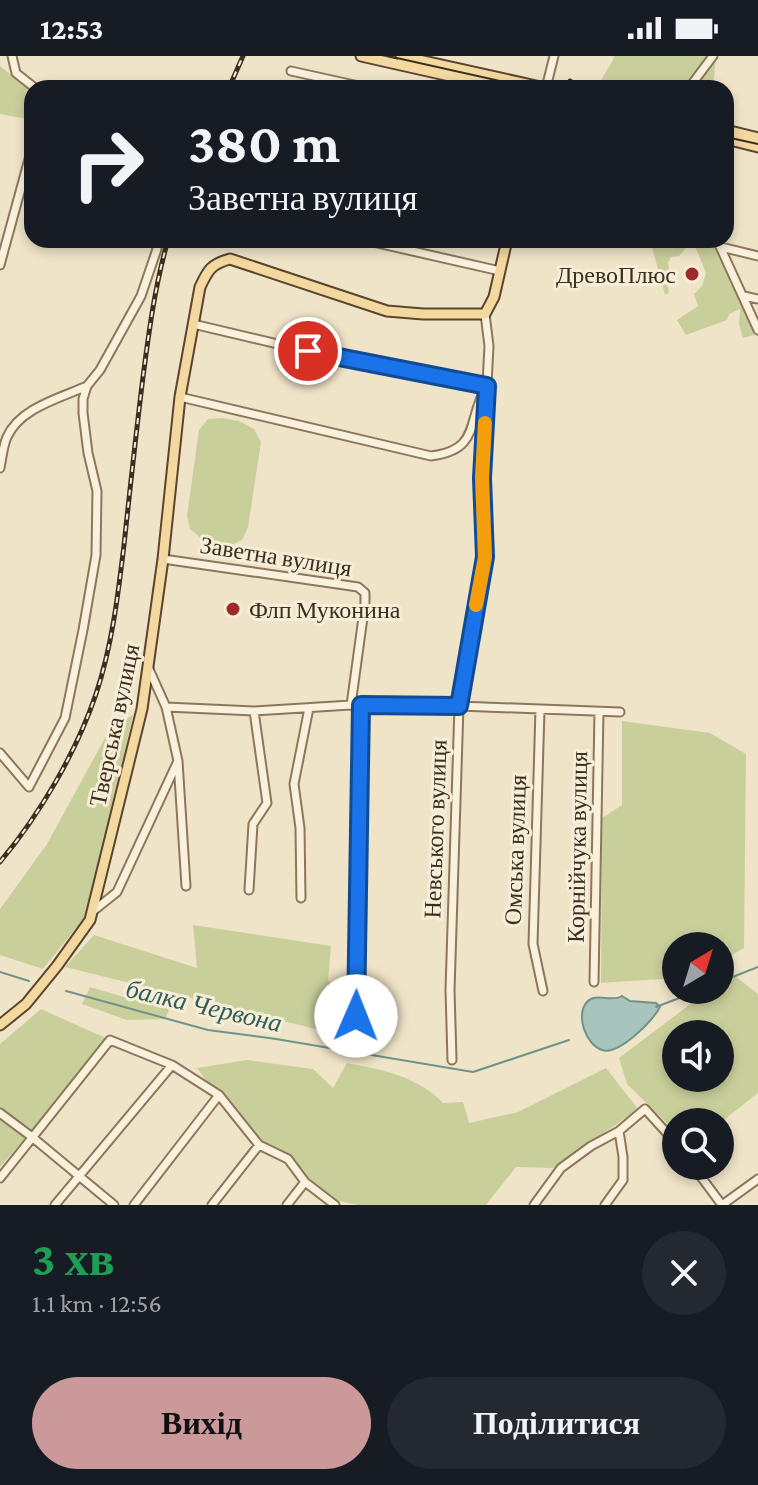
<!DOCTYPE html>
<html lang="uk">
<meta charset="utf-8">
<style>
:root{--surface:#171b24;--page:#242831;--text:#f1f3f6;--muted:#9ea1a6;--accent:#cc999b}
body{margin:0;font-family:"Crimson Pro",serif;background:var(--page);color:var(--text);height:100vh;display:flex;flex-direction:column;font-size:30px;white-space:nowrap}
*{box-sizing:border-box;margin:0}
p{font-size:26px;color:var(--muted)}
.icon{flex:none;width:44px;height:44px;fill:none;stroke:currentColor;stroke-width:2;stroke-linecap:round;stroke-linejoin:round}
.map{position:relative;height:1149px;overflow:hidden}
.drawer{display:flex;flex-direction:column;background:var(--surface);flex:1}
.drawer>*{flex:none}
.guide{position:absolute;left:24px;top:24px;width:710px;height:168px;border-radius:24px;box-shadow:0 4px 12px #0003;background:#171b24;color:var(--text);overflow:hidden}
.needle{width:52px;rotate:38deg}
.buttons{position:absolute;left:662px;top:876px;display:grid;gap:16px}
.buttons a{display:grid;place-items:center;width:72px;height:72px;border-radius:50%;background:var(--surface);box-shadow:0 4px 12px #0003;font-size:40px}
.pin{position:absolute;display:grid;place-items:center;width:68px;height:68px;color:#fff;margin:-34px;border:4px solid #fff;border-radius:50%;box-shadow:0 2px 8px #0007}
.me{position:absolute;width:88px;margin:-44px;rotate:1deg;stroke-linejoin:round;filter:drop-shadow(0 0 6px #0008)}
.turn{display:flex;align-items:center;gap:28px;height:168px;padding:0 32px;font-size:36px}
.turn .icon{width:104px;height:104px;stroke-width:2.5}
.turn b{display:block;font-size:56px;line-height:68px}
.round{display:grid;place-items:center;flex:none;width:84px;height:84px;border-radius:42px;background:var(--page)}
.head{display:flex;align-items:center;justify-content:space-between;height:136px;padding:0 32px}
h1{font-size:48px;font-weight:700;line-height:60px;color:#1e9e55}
.cta{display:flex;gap:16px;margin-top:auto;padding:16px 32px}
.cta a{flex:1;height:92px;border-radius:48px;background:var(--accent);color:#111;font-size:32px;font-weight:700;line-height:92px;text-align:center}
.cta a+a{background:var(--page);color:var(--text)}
.status{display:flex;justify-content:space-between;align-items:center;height:56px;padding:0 40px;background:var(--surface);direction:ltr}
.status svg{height:22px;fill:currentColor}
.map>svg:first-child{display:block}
.green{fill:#c9cf9b;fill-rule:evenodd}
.water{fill:#a9c4bc;stroke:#6f938a;stroke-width:2}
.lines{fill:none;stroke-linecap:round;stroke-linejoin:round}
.stream{stroke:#6f938a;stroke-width:2}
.minor-casing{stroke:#8d765c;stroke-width:11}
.major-casing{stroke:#5b4430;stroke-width:13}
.minor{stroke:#faf1dc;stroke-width:7}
.major{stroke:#f3d9a0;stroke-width:9}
.tram{stroke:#3d2e20;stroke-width:2}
.rail-casing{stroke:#3d2e20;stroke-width:5}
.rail{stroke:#f7eed8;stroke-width:2;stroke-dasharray:6;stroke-linecap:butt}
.route-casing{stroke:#114b97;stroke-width:20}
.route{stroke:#1a73e8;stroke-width:14}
.slow{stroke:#f59e0b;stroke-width:14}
.poi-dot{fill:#9e2a2b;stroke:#f7eed8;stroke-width:3}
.labels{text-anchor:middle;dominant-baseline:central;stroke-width:6;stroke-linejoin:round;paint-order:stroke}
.poi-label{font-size:24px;fill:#3d2e20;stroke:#f7eed8;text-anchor:end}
.street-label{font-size:24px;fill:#3d2e20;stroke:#f7eed8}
.water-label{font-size:26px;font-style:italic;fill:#2f5d5a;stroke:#f7eed8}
</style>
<div class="status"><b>12:53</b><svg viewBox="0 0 49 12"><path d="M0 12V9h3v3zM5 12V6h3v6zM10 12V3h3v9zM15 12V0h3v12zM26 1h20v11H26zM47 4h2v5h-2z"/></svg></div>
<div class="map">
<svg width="758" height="1149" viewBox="0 0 758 1149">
<rect width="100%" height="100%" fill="#f0e4c8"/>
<!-- green -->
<path class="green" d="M614,0H716L713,32H582L597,31L613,4Z
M0,10L32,36V64L0,58Z
M650,184H710L752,266L754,279L743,282L739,268L740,253L729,258L727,264L686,279L677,264L698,250L694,238L702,230L706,217L694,188L687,185V191L679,200L671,201L668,207L670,218L667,225L669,237L665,239Z
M223,362L239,365L254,373L261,386L248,471L242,484L230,490L202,483L190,473L187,460L199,374L208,363Z
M133,659L88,857L43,913L0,899V853L47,788L111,671Z
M622,665L710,677L746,698L744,892L720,906V890H676V922L601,927L602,762L622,749Z
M193,869L331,890L328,924L343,946L340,979L65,911L94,879L197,912Z
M731,917L758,938V1037L720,1067L676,1066V1076L627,1028L619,1002L709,934H720V925ZM676,978H720V1022H676Z
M90,931L124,941L171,949L165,963L127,964L82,948Z
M41,953L110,984L0,1111V988Z
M247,1004L313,1013L333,1032L347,1007C381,1013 419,1021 443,1047L463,1046L469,1067L518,1056L606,1012L638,1053L554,1112L516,1111L486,1149H358L334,1144L242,1074L197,1012Z"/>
<!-- water -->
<path class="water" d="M622,940L630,945L656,947L660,951C653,965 618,1000 602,994C586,989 575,959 587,946C596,936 611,947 622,940Z"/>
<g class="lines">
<!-- stream -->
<path class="stream" d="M0,916L29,925
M720,926L758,911
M66,935L208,974L276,983L473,1016L569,984
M656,951L700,934"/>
<!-- minor casing -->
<g class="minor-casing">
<path id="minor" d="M12,0L16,17L35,32
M291,15L368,32
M546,32L554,0
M689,32L713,0
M364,184L500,215
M717,184L758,274
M721,191L758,200
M0,209L32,92
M744,240L758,243
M180,341L431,400C482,394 466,363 487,330L337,302L193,268
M0,412C2,402 3,390 7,381C20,352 60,342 87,330
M163,503L358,531L365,537V547L351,649
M148,611L166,651L254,655L351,649L459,650L620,656
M166,651L178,705L186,830
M540,654L533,888L543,935
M0,697L29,731L65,662L83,574L96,499L97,435L88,397L83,357V343L87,330L100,314L141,240L157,193L156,184
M249,834L253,768L267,747L254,655
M301,842L300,772L294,728L309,652
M92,856L117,836L177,707
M594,926L599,656
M356,960L361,649
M452,1004L450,934L459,650L485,501L482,422L489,290L485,258
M0,1057L32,1081L114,1149
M693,1110L722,1149
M0,1122L110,984L172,1009L219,1039L259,1089L288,1103L305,1126L335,1149
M55,1149L172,1009
M134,1149L219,1039
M212,1149L259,1089
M287,1149L305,1126
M534,1149L561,1112L591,1090L619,1075
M605,1149L623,1124V1101L619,1075L645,1053L676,1087
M722,1149L758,1123"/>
</g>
<!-- major casing -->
<g class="major-casing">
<path id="major" d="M361,0L503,32
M401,0L545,32
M726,74L758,82
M726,83L758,91
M0,969L26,948L57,910L90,864L142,653L163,503L180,341L200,231C208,214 211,208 230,203L387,255L423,258H485L494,241L507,184"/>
</g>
<!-- minor -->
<use href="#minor" class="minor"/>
<!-- major -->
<use href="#major" class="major"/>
<!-- tram -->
<path class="tram" d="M388,0L531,32
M726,81L758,88"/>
<!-- rail casing -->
<g class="rail-casing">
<path id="rail" d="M229,32L243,0
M568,32L570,25
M0,806C40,758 76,697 96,638C112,590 118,539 124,489C130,433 136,377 143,321C149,275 155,229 168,184"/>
</g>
<!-- rail -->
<use href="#rail" class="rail"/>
</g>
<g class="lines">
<!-- route casing -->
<g class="route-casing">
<path id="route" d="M308,295L487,330L482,422L485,501L459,650L361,649L356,960"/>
</g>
<!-- route -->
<use href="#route" class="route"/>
<!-- slow -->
<path class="slow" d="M476,549L485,501L482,422L485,367"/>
</g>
<!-- markers -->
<g class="poi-dot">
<circle cx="692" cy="218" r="8"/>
<circle cx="233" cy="553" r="8"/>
</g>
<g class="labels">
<!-- poi labels -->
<g class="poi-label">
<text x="676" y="218">ДревоПлюс</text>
<text x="249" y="553" text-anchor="start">Флп Муконина</text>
</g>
<!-- street labels -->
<g class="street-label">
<text transform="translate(276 500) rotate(9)">Заветна вулиця</text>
<text transform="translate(114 669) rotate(-78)">Тверська вулиця</text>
<text transform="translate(435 773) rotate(-88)">Невського вулиця</text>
<text transform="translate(577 791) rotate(-89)">Корнійчука вулиця</text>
<text transform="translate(515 794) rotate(-88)">Омська вулиця</text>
</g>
<!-- water labels -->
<g class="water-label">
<text transform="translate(204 950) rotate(13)">балка Червона</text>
</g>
</g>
</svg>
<div class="buttons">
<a><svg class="needle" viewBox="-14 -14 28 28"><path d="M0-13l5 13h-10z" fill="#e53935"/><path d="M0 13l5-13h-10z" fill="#9ea1a6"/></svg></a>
<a><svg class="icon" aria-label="sound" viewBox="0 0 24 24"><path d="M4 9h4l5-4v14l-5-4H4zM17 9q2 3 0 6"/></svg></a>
<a><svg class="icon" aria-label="search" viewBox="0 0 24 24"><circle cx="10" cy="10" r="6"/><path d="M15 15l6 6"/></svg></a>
</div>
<div class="pin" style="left:308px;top:295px;background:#d93025"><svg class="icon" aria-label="arrive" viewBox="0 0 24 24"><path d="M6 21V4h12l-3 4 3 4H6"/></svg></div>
<svg class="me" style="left:356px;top:960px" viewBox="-20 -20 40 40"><circle r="19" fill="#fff"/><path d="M0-13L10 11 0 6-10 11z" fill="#1a73e8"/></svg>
<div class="guide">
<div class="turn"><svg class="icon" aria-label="right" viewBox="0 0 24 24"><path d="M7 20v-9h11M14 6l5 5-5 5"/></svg><div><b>380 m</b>Заветна вулиця</div></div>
</div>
</div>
<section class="drawer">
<div class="head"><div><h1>3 хв</h1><p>1.1 km · 12:56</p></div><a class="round"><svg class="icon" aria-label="close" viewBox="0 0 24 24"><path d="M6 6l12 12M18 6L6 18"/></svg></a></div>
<div class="cta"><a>Вихід</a><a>Поділитися</a></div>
</section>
